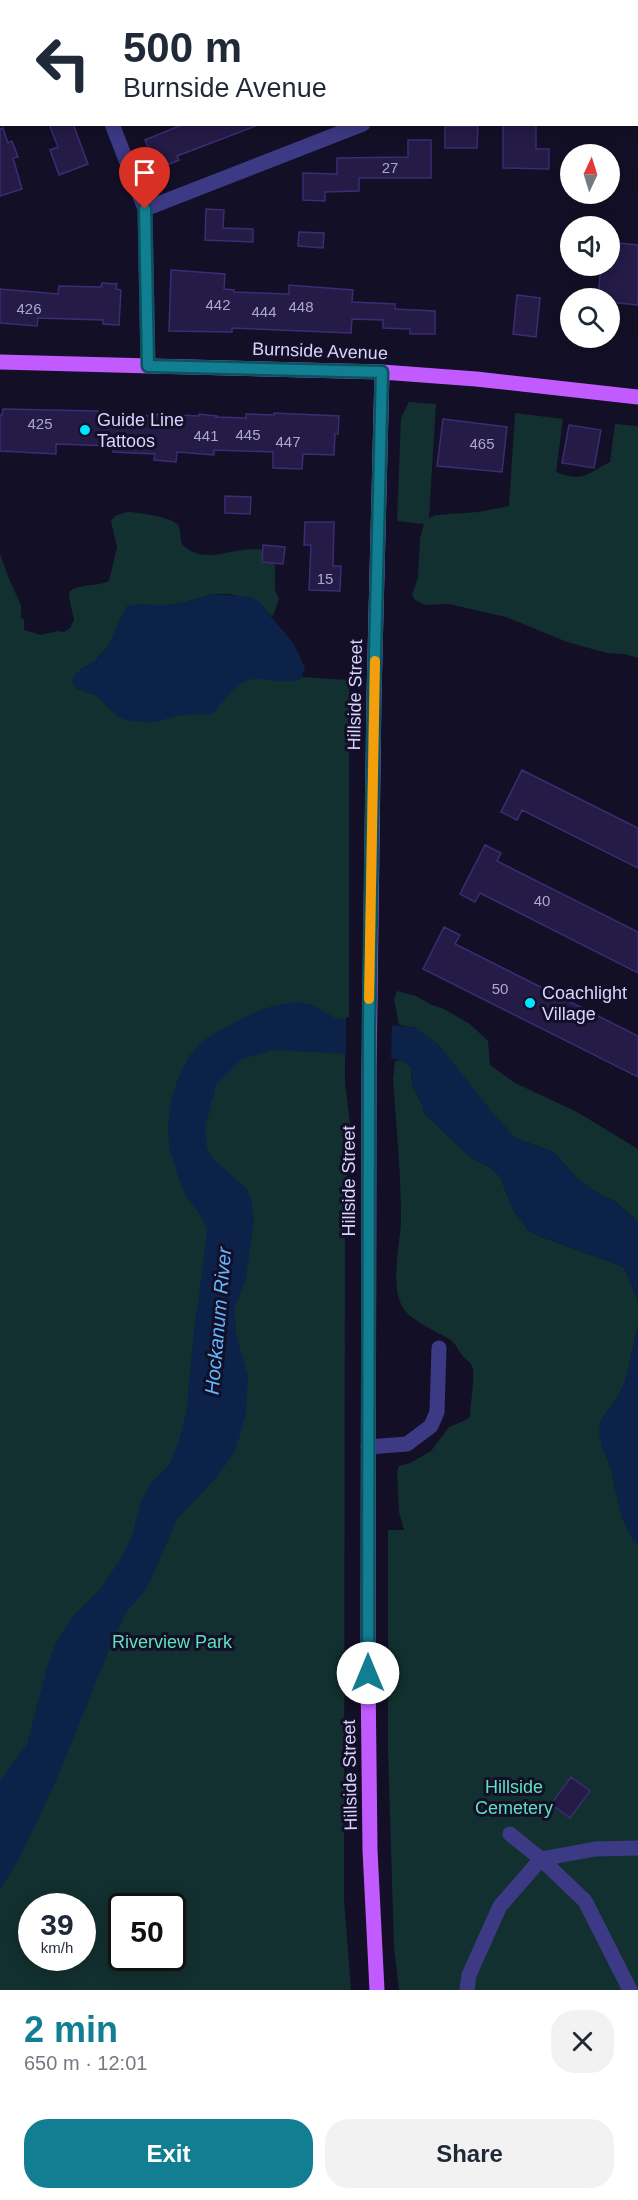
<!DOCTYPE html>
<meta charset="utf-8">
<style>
:root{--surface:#fff;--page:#f2f2f3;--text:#1f2937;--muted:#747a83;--accent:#117e91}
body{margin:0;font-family:Helvetica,sans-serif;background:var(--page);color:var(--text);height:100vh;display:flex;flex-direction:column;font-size:22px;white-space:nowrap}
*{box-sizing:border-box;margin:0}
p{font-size:20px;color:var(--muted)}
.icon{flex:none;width:33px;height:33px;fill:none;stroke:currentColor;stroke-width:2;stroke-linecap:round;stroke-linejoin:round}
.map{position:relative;height:1990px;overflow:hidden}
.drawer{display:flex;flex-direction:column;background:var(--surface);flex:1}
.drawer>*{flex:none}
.banner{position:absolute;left:0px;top:0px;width:639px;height:126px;box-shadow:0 3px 15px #0003;background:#fff;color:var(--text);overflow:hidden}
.needle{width:39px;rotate:4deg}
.controls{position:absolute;left:560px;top:144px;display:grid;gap:12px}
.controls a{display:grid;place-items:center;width:60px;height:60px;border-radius:50%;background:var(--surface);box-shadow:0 3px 15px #0003;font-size:30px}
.speed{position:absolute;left:18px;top:1893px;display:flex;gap:12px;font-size:30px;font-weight:700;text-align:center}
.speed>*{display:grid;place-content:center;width:78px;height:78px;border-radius:50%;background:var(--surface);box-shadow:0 3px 15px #0003;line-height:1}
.speed small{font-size:15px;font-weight:400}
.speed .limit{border:3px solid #111;border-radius:9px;background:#fff;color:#111}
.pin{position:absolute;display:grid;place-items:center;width:51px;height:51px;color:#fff;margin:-62px -26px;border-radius:50% 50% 50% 0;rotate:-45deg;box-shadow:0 0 6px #0007}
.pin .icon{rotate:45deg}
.me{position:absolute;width:66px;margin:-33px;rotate:0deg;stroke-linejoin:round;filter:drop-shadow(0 0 4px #0008)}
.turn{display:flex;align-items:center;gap:21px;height:126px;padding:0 24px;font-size:27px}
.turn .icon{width:78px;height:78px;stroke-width:2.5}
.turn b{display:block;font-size:42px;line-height:51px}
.round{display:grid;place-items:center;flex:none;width:63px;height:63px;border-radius:24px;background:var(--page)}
.overview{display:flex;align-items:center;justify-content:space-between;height:102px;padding:0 24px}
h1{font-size:36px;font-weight:600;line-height:45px;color:var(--accent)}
.button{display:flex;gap:12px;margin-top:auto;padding:12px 24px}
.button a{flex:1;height:69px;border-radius:24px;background:var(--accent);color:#fff;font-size:24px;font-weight:600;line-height:69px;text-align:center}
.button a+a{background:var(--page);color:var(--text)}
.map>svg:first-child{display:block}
.green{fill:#12302f;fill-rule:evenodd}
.water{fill:#0c2248}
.pier{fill:#130f26}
.building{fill:#241b47;stroke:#3b2d73;stroke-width:1.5}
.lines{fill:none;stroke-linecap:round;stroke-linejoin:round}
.minor{stroke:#3d3a85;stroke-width:15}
.major{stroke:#c25bff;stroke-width:15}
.route-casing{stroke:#0b525e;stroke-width:15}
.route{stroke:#117e91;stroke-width:10}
.slow{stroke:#f59e0b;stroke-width:10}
.poi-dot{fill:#00e5ff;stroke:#130f26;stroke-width:2}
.labels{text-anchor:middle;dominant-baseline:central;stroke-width:6;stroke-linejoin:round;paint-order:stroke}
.number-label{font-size:15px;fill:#aca6d1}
.street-label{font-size:18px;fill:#d9d4ff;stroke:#130f26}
.poi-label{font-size:18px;fill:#d9d4ff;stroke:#130f26;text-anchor:start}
.park-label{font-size:18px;fill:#5fe0c0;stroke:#130f26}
.water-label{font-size:20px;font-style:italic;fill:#62b6ff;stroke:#130f26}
</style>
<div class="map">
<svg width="638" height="1990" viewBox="0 0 638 1990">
<rect width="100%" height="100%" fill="#130f26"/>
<!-- green -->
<path class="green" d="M409,402L436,404L429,518L436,515L478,512L509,506L515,413L563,419L556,472C585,483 587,473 610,462L615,424L638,426V658L624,654L607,653L567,642L506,617L449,604L425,605L415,600L412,595L418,578L420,538L424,524L397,521L401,418Z
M127,512C136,512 172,517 178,525C181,530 180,539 182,544C205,568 237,544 265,550L275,565V590L279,599L273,616L270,615L258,601L229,594H214L186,602L164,606L300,679L301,677L349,680V1029H345V1083L350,1123L345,1207L344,1899L351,1990H0V554L9,579L21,605V618L24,619V630L41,635L58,631L64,632L70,628L74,620L69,597L70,591C82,583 97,587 109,581L117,547L111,521L115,516ZM103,652L102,700L96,695L76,688L81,669L94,662ZM32,1906H82V1958H32ZM122,1906H172V1958H122Z
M397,991L416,996L432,1005L444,1009L470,1024L488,1041L490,1065L515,1083L577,1112L638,1149V1222L617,1203L596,1192L577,1178L553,1152L515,1138L416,1028L399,1025L394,999Z
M401,1060L411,1067L412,1085L423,1107L424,1113L469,1156L491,1168L500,1176L513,1210L528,1230L539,1236L624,1267L638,1300V1326L625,1382L620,1393L600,1422L602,1446L611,1469L622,1518L633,1540L638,1544V1990H399L394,1947L388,1750V1530H404L399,1512L397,1472L399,1466L410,1463L431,1451L449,1427L466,1420L470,1416C470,1405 476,1373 472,1366C471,1362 465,1359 463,1356C458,1352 457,1345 452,1341C439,1332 412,1322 403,1308C389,1285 401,1243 401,1217C401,1171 396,1125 393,1079L395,1061Z"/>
<!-- water -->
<path class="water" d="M214,594L251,597L258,601L294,644L305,668L300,680C286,683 274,680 261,679C238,676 226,700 212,714L181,715L150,723L126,720L120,718L109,709L96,695L76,688L72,683C74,669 90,666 99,657C114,642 116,623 127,606C140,602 153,606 166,605C183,604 198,598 214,594Z
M297,1002L311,1004L335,1018L416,1028L439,1045L488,1107L515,1138L553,1152L577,1178L596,1192L617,1203L638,1222V1310V1300L624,1267L539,1236L528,1230L513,1210L500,1176L491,1168L469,1156L424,1113L423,1107L412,1085L411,1067L401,1060L366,1055L272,1050L242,1059L216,1085L205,1128L207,1148L213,1159L247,1189L251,1200L254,1220L246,1278L235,1307V1313L236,1334L248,1377L246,1413L236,1449L217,1477L177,1519L150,1582L143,1593L127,1611L113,1640L55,1783L21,1855L0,1890V1781L27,1744L47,1667L57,1640L73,1616L101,1588L122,1557L133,1533L140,1503L151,1483L170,1464L179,1440L186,1414L195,1320L199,1297L207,1230C204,1217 193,1207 186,1195C180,1184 176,1170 172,1157C161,1124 175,1065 202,1042C209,1036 217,1032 225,1028C252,1012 266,1006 297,1002Z
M638,1326V1544L633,1540L622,1518L611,1469L602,1446L599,1434L600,1422L620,1393L625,1382Z"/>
<!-- pier -->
<path class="pier" d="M346,1017L392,1021L391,1062L346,1057Z"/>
<!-- building -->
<path class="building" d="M49,124H73L88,164L59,175L50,150L58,147Z
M184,124H256V126L177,156L179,160L157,169L145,140Z
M503,124H536V149H549V169L503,168Z
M445,126H478L477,148H445Z
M3,128L8,143L12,141L18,157L13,158L22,189L0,196V129Z
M408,140H431V178H359V191L325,192V201L303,200V173L337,174V158L408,157Z
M206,209L224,210L223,228L253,229V242L205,240Z
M299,232L324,233L323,248L298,246Z
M609,242L638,245V305L609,302V298H598L601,266H609Z
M171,270L225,274L224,289L234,290V292L289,294V285L353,290L352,302L395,304V309L435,311V334H410V329L383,328V320L352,319L351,333L232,328V332L169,331Z
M102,283L117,284L116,289L121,290L119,325L103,324V320L38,318L37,326L0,323V289L58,294L59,286L101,287Z
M517,295L540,298L536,337L513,334Z
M3,409L98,411V414L157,416V414L199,416V414L217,416L216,417L246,418V414L274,415V413L339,416L338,434H335L334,455L303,454L302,469L273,468V452L214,450V455L177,452L176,462L154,460L155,454L113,452L114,446L56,444V454L0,451V415H2Z
M443,419L507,427L502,472L437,466Z
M569,425L601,430L594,468L562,463Z
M225,496L251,497L250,514L225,513Z
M305,522H334L333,566H341L340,591L309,590L311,545H304Z
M263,545L285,547L283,564L262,562Z
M522,770L638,828V868L522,810L517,820L501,812Z
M485,845L501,853L497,861L638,932V973L480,893L475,902L460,894Z
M444,927L460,935L455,944L638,1036V1077L423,969Z
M571,1777L590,1791L570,1818L551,1804Z"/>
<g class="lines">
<!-- minor -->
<path class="minor" d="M64,0L65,2
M112,124L145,209L148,366
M145,209L363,124
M368,1447L407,1444L431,1426L437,1412L439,1348
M541,1859L585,1901L630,1990
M541,1859L595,1849L638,1848
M467,1990L469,1975L500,1906L541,1859L510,1834"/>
<!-- major -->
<path class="major" d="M19,2L23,0
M0,9L2,8
M0,362L382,372L476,379L638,397
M377,1990L370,1850L368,1673L369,1071L374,695L382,372"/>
</g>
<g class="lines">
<!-- route casing -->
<g class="route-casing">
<path id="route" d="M145,209L148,366L382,372L374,695L369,1026L368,1673"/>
</g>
<!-- route -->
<use href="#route" class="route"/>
<!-- slow -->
<path class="slow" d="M369,999L375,661"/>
</g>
<!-- markers -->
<g class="poi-dot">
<circle cx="85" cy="430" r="6"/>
<circle cx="530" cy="1003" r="6"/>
</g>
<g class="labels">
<!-- number labels -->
<g class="number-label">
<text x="390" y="167">27</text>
<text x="218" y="304">442</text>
<text x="301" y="306">448</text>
<text x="29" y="308">426</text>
<text x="264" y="311">444</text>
<text x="40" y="423">425</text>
<text x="248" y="434">445</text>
<text x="206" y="435">441</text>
<text x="288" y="441">447</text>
<text x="482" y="443">465</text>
<text x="325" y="578">15</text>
<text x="542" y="900">40</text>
<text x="500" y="988">50</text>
</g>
<!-- street labels -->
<g class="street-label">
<text transform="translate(320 351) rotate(2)">Burnside Avenue</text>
<text transform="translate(355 695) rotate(-89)">Hillside Street</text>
<text transform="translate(349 1181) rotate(-90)">Hillside Street</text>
<text transform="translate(350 1775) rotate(-91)">Hillside Street</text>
</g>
<!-- poi labels -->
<g class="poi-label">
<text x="97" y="420">Guide Line<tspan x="97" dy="21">Tattoos</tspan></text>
<text x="542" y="993">Coachlight<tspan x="542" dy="21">Village</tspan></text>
</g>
<!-- park labels -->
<g class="park-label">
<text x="172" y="1642">Riverview Park</text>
<text x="514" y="1787">Hillside<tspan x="514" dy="21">Cemetery</tspan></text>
</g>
<!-- water labels -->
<g class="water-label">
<text transform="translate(218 1321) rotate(-85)">Hockanum River</text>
</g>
</g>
</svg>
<div class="controls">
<a><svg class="needle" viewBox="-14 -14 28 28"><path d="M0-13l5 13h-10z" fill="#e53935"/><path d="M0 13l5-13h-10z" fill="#747a83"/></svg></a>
<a><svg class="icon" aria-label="sound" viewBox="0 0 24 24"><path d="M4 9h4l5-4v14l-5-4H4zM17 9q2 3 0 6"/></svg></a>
<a><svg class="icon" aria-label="search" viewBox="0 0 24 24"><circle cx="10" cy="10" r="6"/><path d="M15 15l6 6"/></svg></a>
</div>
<div class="speed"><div>39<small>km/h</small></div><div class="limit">50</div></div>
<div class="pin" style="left:145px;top:209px;background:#d93025"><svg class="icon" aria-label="arrive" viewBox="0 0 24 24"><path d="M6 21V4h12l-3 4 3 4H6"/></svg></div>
<svg class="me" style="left:368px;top:1673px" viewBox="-20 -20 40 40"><circle r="19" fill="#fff"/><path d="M0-13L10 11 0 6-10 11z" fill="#117e91"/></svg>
<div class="banner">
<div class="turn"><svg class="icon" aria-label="left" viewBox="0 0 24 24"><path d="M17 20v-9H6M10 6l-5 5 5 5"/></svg><div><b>500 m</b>Burnside Avenue</div></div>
</div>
</div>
<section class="drawer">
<div class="overview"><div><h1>2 min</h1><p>650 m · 12:01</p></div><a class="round"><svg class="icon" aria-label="close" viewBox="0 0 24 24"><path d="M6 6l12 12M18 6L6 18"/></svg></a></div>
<div class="button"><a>Exit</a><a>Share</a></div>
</section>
